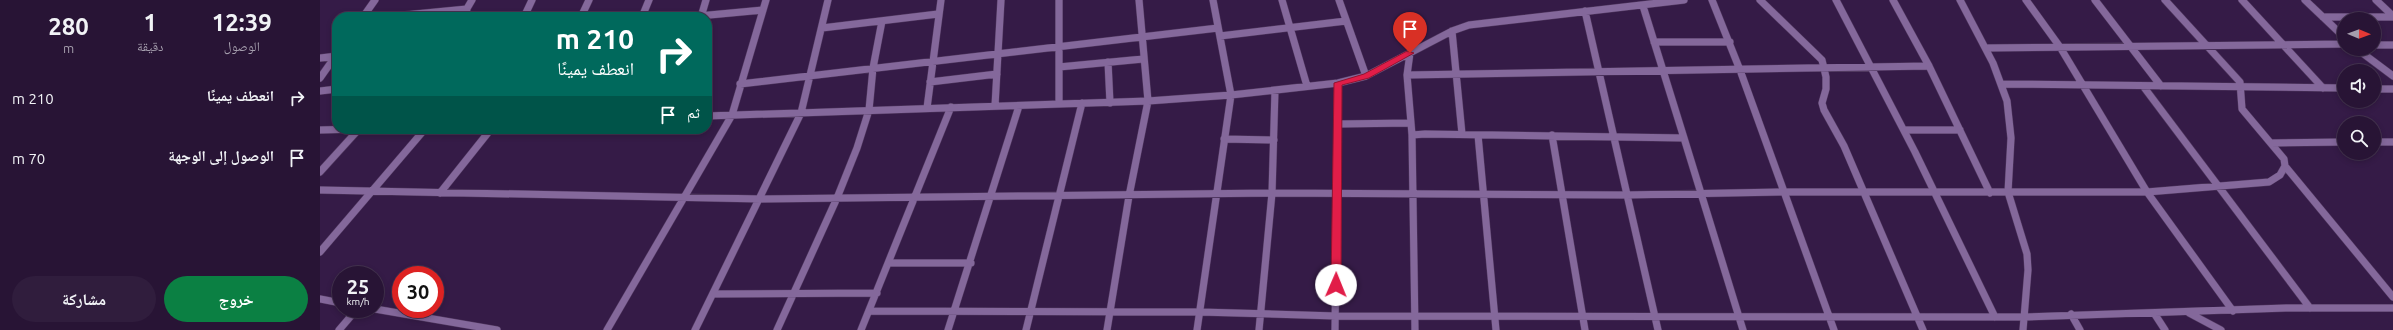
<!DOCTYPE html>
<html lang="ar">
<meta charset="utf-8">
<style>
:root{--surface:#281435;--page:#301d3d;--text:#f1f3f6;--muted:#a59ead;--line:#443350;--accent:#0b8043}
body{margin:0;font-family:Ubuntu,"Noto Naskh Arabic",sans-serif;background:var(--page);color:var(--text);direction:rtl;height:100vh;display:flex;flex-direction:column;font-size:15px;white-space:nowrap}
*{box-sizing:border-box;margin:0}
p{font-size:13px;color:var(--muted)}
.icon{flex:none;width:22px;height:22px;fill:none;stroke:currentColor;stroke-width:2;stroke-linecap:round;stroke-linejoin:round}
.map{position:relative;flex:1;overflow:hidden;direction:ltr}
.panel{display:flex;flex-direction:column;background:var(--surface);width:320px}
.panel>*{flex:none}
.banner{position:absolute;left:12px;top:12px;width:380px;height:122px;border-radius:16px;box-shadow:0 2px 6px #0003,0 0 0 1px var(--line);direction:rtl;background:#00695c;color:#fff;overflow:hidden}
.needle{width:26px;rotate:91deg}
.buttons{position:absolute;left:2017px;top:12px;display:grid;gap:8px}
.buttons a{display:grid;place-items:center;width:44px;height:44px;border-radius:50%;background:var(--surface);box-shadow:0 2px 6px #0003,0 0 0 1px var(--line);font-size:20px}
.speed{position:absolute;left:12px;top:266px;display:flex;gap:8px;font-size:20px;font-weight:700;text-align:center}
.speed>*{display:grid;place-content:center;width:52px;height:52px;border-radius:50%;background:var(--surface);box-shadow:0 2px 6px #0003,0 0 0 1px var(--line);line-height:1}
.speed small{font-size:10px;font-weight:400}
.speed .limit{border:6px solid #d22;background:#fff;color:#111}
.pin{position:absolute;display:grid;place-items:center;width:34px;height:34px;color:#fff;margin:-41px -17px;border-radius:50% 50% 50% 0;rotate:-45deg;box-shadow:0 0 4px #0007}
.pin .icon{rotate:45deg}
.me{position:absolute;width:44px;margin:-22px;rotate:1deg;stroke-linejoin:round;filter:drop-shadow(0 0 3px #0008)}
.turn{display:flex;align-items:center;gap:14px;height:84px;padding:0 12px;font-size:18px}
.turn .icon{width:52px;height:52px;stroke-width:2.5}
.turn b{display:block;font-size:28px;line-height:34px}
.then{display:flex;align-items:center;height:38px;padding:0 12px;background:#0003;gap:8px;font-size:15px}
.eta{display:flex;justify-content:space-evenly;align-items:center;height:68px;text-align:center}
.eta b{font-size:24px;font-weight:700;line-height:28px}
.action{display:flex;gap:8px;margin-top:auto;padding:8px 12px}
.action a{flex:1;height:46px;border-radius:24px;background:var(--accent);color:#fff;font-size:16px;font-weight:700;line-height:46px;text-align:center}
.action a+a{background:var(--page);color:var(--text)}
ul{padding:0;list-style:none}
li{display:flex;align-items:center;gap:12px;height:60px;padding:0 12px}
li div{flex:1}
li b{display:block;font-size:15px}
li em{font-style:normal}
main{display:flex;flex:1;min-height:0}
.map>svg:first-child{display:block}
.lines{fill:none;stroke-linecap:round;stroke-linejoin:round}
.minor-casing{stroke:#50385f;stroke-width:8}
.minor{stroke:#84689b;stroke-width:7}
.route{fill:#e11d48;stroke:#92132f}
</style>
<main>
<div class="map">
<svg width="2073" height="330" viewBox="0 0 2073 330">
<rect width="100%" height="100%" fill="#351b47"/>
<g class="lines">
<!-- minor casing -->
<g class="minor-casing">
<path id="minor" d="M739,0V104
M962,0L987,86
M1019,0L1046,76
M1392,0L1420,70L1514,330
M1440,0L1502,60L1506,77V89L1502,103L1504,110L1524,146L1603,330
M1516,0L1595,152L1675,317
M1573,0L1609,66L1670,193
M1640,0L1673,63L1687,101L1691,138L1688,192L1707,254L1708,270L1703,330
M1706,0L1740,47L1827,192L1913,311
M1775,0L1841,86
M1845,0L1920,82L1922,109L1964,159L1965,166L2073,297
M1922,0L2003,88
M1985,0L2024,37
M2056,0L2073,16
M1323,6L1364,138
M1265,11L1338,330
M43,17L55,0
M64,17L147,9
M142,17L152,0
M204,17L212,0
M261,17L269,0
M322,17L329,0
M368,17L443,10
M381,17L386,0
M2003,17H2073
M502,28L618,14
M1132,31L1142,134
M900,36L1026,21
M1334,42H1410
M2054,45H2073
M1666,48L2024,44
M2037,49L2073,76
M1090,53L1087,75L1092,135
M0,58L17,56
M788,62L790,103
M739,67L823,59
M1087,75L1609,66
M0,78L17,54
M610,82L677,74
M420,84L898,28
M1683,84L2024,88
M1823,86L1990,308
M2054,89H2073
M0,91L17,89
M675,106L681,0
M607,108L621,0
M387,116L828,101L911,95L1018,83L1046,76L1132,31L1149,25L1364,0
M1019,124L1091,123
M0,130L39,129
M1584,130H1640
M1158,135L1176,330
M1232,135L1265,330
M904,139L954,140
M2054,142H2073
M1951,143L2024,142
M0,172L39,129
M0,190L441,199L952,193L1306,195L1463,192H1827L1949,182L1960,175L1965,166
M120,193L171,129
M0,252L105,129
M569,263H651
M393,294L557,293
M0,299L21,303
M55,309L177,330
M549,311L880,312L1016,316L1705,317L1966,308H2073
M1834,313L1845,330
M1869,313L1901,330
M1751,314L1760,330
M19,330L37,309
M287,330L412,115L446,0
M375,330L481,113L508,0
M457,330L517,198L537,148L549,110L553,68L562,21
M541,330L631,107
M628,330L699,106
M706,330L762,103
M787,330L809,196L828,101L819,0
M877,330L911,95L893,0
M939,330L952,193L955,90
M1015,330L1018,83
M1095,330L1092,135L1105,134L1364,138L1423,330"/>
</g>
<!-- minor -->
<use href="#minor" class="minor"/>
</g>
<!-- route -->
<path class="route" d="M1087,51L1094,53L1049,78L1022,85L1021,285L1016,289L1011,285L1014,83L1044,74Z"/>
</svg>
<div class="buttons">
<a><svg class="needle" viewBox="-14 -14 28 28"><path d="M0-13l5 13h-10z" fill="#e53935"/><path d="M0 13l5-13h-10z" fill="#a59ead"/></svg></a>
<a><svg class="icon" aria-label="sound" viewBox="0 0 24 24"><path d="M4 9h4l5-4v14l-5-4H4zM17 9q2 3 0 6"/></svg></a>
<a><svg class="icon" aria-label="search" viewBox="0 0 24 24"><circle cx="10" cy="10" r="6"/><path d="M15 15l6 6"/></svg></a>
</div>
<div class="speed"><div>25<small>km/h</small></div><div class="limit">30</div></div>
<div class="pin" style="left:1090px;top:53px;background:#d93025"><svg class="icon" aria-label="arrive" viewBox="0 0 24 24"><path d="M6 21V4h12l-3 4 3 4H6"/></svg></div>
<svg class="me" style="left:1016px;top:285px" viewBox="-20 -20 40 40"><circle r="19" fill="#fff"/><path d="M0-13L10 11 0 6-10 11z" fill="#e11d48"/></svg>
<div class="banner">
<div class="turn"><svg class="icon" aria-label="right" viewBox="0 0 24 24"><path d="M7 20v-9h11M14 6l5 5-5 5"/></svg><div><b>210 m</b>انعطف يمينًا</div></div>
<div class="then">ثم<svg class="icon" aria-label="arrive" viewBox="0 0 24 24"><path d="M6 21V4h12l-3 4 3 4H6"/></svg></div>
</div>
</div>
<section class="panel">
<div class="eta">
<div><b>12:39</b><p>الوصول</p></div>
<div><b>1</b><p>دقيقة</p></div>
<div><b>280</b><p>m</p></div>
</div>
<ul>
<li><svg class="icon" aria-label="right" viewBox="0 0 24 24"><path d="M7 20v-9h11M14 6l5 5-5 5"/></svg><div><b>انعطف يمينًا</b></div><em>210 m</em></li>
<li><svg class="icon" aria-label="arrive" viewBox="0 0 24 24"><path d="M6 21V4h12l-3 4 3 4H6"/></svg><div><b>الوصول إلى الوجهة</b></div><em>70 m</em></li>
</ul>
<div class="action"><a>خروج</a><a>مشاركة</a></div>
</section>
</main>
